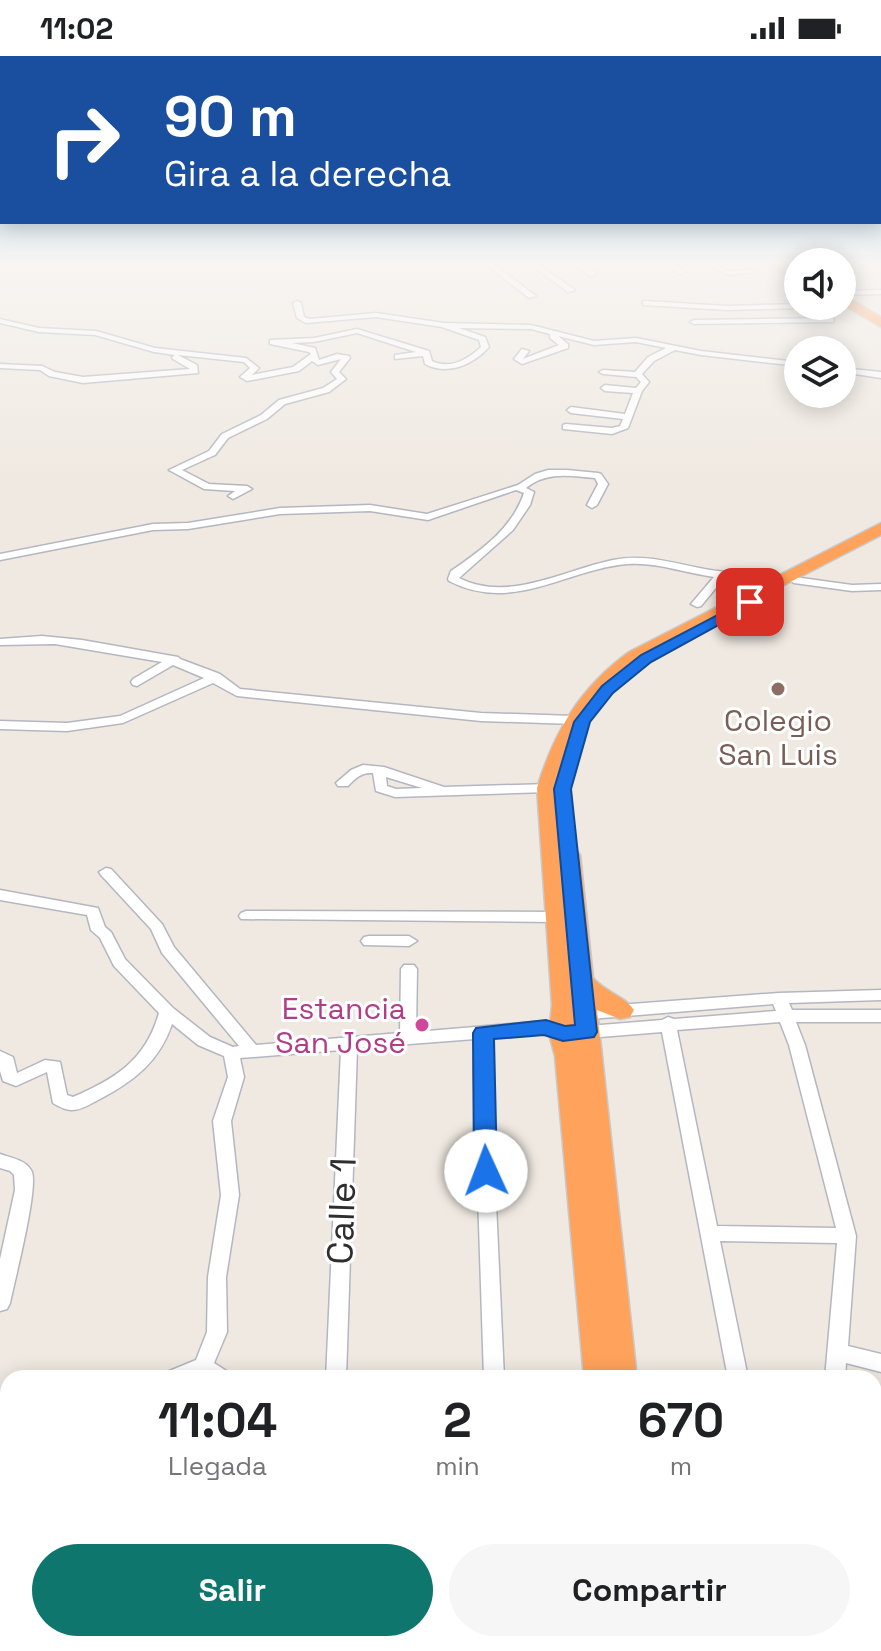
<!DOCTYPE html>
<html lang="es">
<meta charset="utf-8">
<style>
:root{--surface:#fff;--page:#f6f6f6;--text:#202124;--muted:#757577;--accent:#0f766e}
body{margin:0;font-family:"Space Grotesk",sans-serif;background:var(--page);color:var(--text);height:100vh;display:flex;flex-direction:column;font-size:30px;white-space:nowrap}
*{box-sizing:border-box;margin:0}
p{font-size:26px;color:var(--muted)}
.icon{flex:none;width:44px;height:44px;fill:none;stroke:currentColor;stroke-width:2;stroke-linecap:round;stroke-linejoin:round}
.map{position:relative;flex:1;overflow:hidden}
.sheet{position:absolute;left:0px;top:1314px;width:882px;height:282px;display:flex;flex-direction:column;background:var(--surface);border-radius:24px 24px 0 0;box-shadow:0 4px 20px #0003}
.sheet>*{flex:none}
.hud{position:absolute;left:0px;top:0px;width:882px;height:168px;box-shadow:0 4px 20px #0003;background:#1a4fa0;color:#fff;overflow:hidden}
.controls{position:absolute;left:784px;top:192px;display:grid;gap:16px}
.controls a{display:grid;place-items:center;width:72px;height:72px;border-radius:50%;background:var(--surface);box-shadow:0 4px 20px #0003;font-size:40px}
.pin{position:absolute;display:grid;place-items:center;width:68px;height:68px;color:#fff;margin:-34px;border-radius:16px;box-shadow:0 4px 12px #0006}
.me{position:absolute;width:88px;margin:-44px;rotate:358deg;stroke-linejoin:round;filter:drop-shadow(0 0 6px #0008)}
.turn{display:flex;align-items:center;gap:28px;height:168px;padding:0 32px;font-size:36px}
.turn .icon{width:104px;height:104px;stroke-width:2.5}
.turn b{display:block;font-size:56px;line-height:68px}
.eta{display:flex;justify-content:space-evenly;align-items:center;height:136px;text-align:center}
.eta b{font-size:48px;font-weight:700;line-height:56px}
.cta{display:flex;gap:16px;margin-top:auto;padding:16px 32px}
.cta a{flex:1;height:92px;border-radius:48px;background:var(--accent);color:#fff;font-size:32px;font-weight:700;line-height:92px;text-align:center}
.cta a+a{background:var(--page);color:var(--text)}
.status{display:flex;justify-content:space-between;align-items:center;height:56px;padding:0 40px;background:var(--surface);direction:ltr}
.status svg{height:22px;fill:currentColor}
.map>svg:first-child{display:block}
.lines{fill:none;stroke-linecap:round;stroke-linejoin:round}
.street-casing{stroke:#b4b7c1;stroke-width:3}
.highway-casing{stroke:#c9c9c9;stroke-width:3}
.street{fill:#fff;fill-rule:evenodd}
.highway{fill:#ffa35c;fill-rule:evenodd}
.route{fill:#1a73e8;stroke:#114b97;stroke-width:2}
.education-dot{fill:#8d6e63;stroke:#fff;stroke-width:3}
.hotel-dot{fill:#d1479c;stroke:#fff;stroke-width:3}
.labels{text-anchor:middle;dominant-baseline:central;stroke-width:6;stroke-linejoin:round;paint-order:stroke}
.education-label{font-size:30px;fill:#785e54;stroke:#fff}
.hotel-label{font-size:30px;fill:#b23c85;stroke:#fff;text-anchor:end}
.near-street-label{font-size:36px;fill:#2e2e2e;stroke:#fff}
</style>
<div class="status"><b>11:02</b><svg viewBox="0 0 49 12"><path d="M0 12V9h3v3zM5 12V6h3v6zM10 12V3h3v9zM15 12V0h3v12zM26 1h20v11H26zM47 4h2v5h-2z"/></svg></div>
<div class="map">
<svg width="881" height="1595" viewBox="0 0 881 1595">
<rect width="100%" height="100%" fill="#efe9e1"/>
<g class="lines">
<!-- street casing -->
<g class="street-casing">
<path id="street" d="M425,207H448L445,209Z
M484,207H492L536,240L529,242Z
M528,207H536L575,234L568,236Z
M572,207H581L597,218L590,220Z
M616,207H624L627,210L623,212Z
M663,207H672L686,216L679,218Z
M710,207L730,215L750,214L754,216L729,219L710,210Z
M866,207L862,210L858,208L859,207Z
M881,234V238L842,239V235Z
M297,245L301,247L304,261L310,263L376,257L444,267L531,269L594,285L636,282L701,295L798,306V310L701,299L675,294L654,305L642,318L649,326L642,335L628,372L612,378L563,373V369L566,368L612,372L620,370L623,363L571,357L567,354L571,351L625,358L633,337L605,335L601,332L605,329L636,332L641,326L636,321L603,318L599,316L603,314L635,316L648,301L666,292L636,286L594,289L558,280L568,288V292L522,308L514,303L522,293L529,295L523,303L559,289L550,282V278L531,273L459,272L485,281L489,291C473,309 447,320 425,308L423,300L395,303V299L416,296L357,277L314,286L292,287L315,292L319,304L337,298L349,300L350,302L339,316L346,323L329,336L285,348L267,363L228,382L215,399L182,414L209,428L247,430L252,433L233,443L228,440L235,435L204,433L169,414L209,395L222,378L261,359L279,344L323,332L337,323L331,316L341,303L318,309L312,305L299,315L247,325L240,321L250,312L244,306L178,299L197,309L198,317L83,327L49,320L40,314L0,312V308L42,310L55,316L83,321L190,313L173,303L172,301L175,299L154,296L95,279L39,276L0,267V263L39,272L96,275L155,292L246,302L259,312L252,319L293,311L311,298L309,296L270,288V284L314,282L357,273L429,295L432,305C450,314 468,303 481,291L479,284L442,271L376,261L306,267L297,262L293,247Z
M646,245L727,250L798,248V250H809L805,252L727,254L643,249V245Z
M816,250H824L834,264L833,266L694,268L690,266L694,264L825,262Z
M842,312L881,316V322L842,316Z
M548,414H567L598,417L601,418L608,428L597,449L592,452L587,449L598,428L595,422C570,420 547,415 526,432L534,436L530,449L513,474L459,522C508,547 564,514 613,504C647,497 678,509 710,514C735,518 760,518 784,520L789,523L794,521L852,529L881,528V534L852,535L794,527L789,524L784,526L724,522L701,550L697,551L691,548L714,521C685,517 657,506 628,508C566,513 513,558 449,525L448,523L451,515C481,494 512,473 524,437L516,434L428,464L370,455L280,458L188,473L153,474L0,504V498L153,468L188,467L280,452L370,449L427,458L518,429L535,418Z
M42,580L82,584L178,601L180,603L220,618L240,633L481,657L574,660L580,664L574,668L481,665L237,640L213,627L123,667L67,675L0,673V665L67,667L120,660L204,622L173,609L137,630L133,629L131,626L133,623L162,606L55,588L0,589V583Z
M363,709L384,711L444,731L548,728L555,732L548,736L395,741L376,735L373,717C362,716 355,722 348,730H338L336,727L351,714ZM386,721L422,732L396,733L387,730Z
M106,812L111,813L162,868L174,891L256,989L400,977L401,913L404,909H414L417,913L416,976L546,965L564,972L662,964L668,961L674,963L776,955L773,948L578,964L572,962L570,958L572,954L578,952L779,937L881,934V944L789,947L792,954H881V966H796L805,989L856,1180L848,1290L881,1298V1316L846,1307L845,1322H825L837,1187L720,1185L748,1322H728L662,976L563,984L545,977L491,981L490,1016L504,1322H484L474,1016L475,983L357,992L346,1322H326L341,994L240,1002L244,1021L231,1065L239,1139L226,1221L227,1276L214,1307L228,1316L231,1322H204L201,1320L196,1322H164L167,1316L196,1304L207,1276L208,1221L221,1139L213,1065L228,1021L224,1000L198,989L172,968C159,1006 134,1025 100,1043C92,1047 80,1055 71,1054C65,1054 58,1050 53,1047L47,1016L16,1030L3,1025L0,1015V995L13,1001L17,1017L45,1004L60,1006L67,1039L73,1041C115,1023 146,1004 159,957L114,910L100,882L91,874L87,859L0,844V834L98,852L105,871L111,876L125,903L173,952L210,981L233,991L239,990L162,897L151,873L101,819L99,816ZM780,966L789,989L836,1172L717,1170L677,974Z
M246,855L558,856L565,861L558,866L241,863L239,860L241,857Z
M369,880H409L417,885L409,890L364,889L361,885L364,881Z
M0,1098C11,1102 27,1104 32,1116C38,1134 15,1223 10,1247L7,1253L0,1255V1203L15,1134L14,1119L10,1115L0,1112Z
M8,1437V1457L0,1458V1438Z
M147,1588H171L168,1595H144Z"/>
</g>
<!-- highway casing -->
<g class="highway-casing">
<path id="highway" d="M762,207H779L798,216V225Z
M842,238L881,261V271L842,248Z
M881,467V479L662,592L610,632L580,674L559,732L565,792L576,794L580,799L593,922C605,936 626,941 634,954L630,961L620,963L597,954L637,1322H584L555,1000L549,978L552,949L537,732C555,674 580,632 629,596Z
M604,1588H667V1595H605Z"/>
</g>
<!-- street -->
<use href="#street" class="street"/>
<!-- highway -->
<use href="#highway" class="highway"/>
</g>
<!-- sky -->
<linearGradient id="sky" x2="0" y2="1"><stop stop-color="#7abfeb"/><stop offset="0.48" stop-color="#f8f5f2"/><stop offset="1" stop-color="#f8f5f2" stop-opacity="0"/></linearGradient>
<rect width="881" height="431" fill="url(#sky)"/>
<!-- route -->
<path class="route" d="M750,542L758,546L755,549L651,606L613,637L590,666L571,733L597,976L594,981L563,985L544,979L494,983L497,1115L494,1122H478L474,1115L473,977L476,972L546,964L565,970L575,969L554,733L574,666L602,630L641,599Z"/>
<!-- markers -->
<circle class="education-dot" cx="778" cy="633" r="8"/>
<circle class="hotel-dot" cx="422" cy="969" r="8"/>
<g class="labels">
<!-- education labels -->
<g class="education-label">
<text x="778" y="664">Colegio<tspan x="778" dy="34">San Luis</tspan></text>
</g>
<!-- hotel labels -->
<g class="hotel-label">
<text x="406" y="952">Estancia<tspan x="406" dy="34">San José</tspan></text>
</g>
<!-- near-street labels -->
<g class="near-street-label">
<text transform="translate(342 1155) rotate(-88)">Calle 1</text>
</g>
</g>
</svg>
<div class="controls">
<a><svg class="icon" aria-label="sound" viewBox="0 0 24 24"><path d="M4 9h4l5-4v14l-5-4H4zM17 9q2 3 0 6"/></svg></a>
<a><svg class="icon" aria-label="layers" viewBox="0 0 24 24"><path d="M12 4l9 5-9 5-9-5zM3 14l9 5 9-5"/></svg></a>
</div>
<div class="pin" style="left:750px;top:546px;background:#d93025"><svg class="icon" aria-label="arrive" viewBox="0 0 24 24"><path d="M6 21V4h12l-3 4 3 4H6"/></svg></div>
<svg class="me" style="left:486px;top:1115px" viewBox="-20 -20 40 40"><circle r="19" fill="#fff"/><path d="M0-13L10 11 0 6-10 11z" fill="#1a73e8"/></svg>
<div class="hud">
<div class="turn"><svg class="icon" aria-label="right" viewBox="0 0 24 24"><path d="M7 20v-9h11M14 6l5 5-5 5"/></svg><div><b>90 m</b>Gira a la derecha</div></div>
</div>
<section class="sheet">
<div class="eta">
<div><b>11:04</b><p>Llegada</p></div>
<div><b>2</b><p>min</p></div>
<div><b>670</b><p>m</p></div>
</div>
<div class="cta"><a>Salir</a><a>Compartir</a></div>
</section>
</div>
